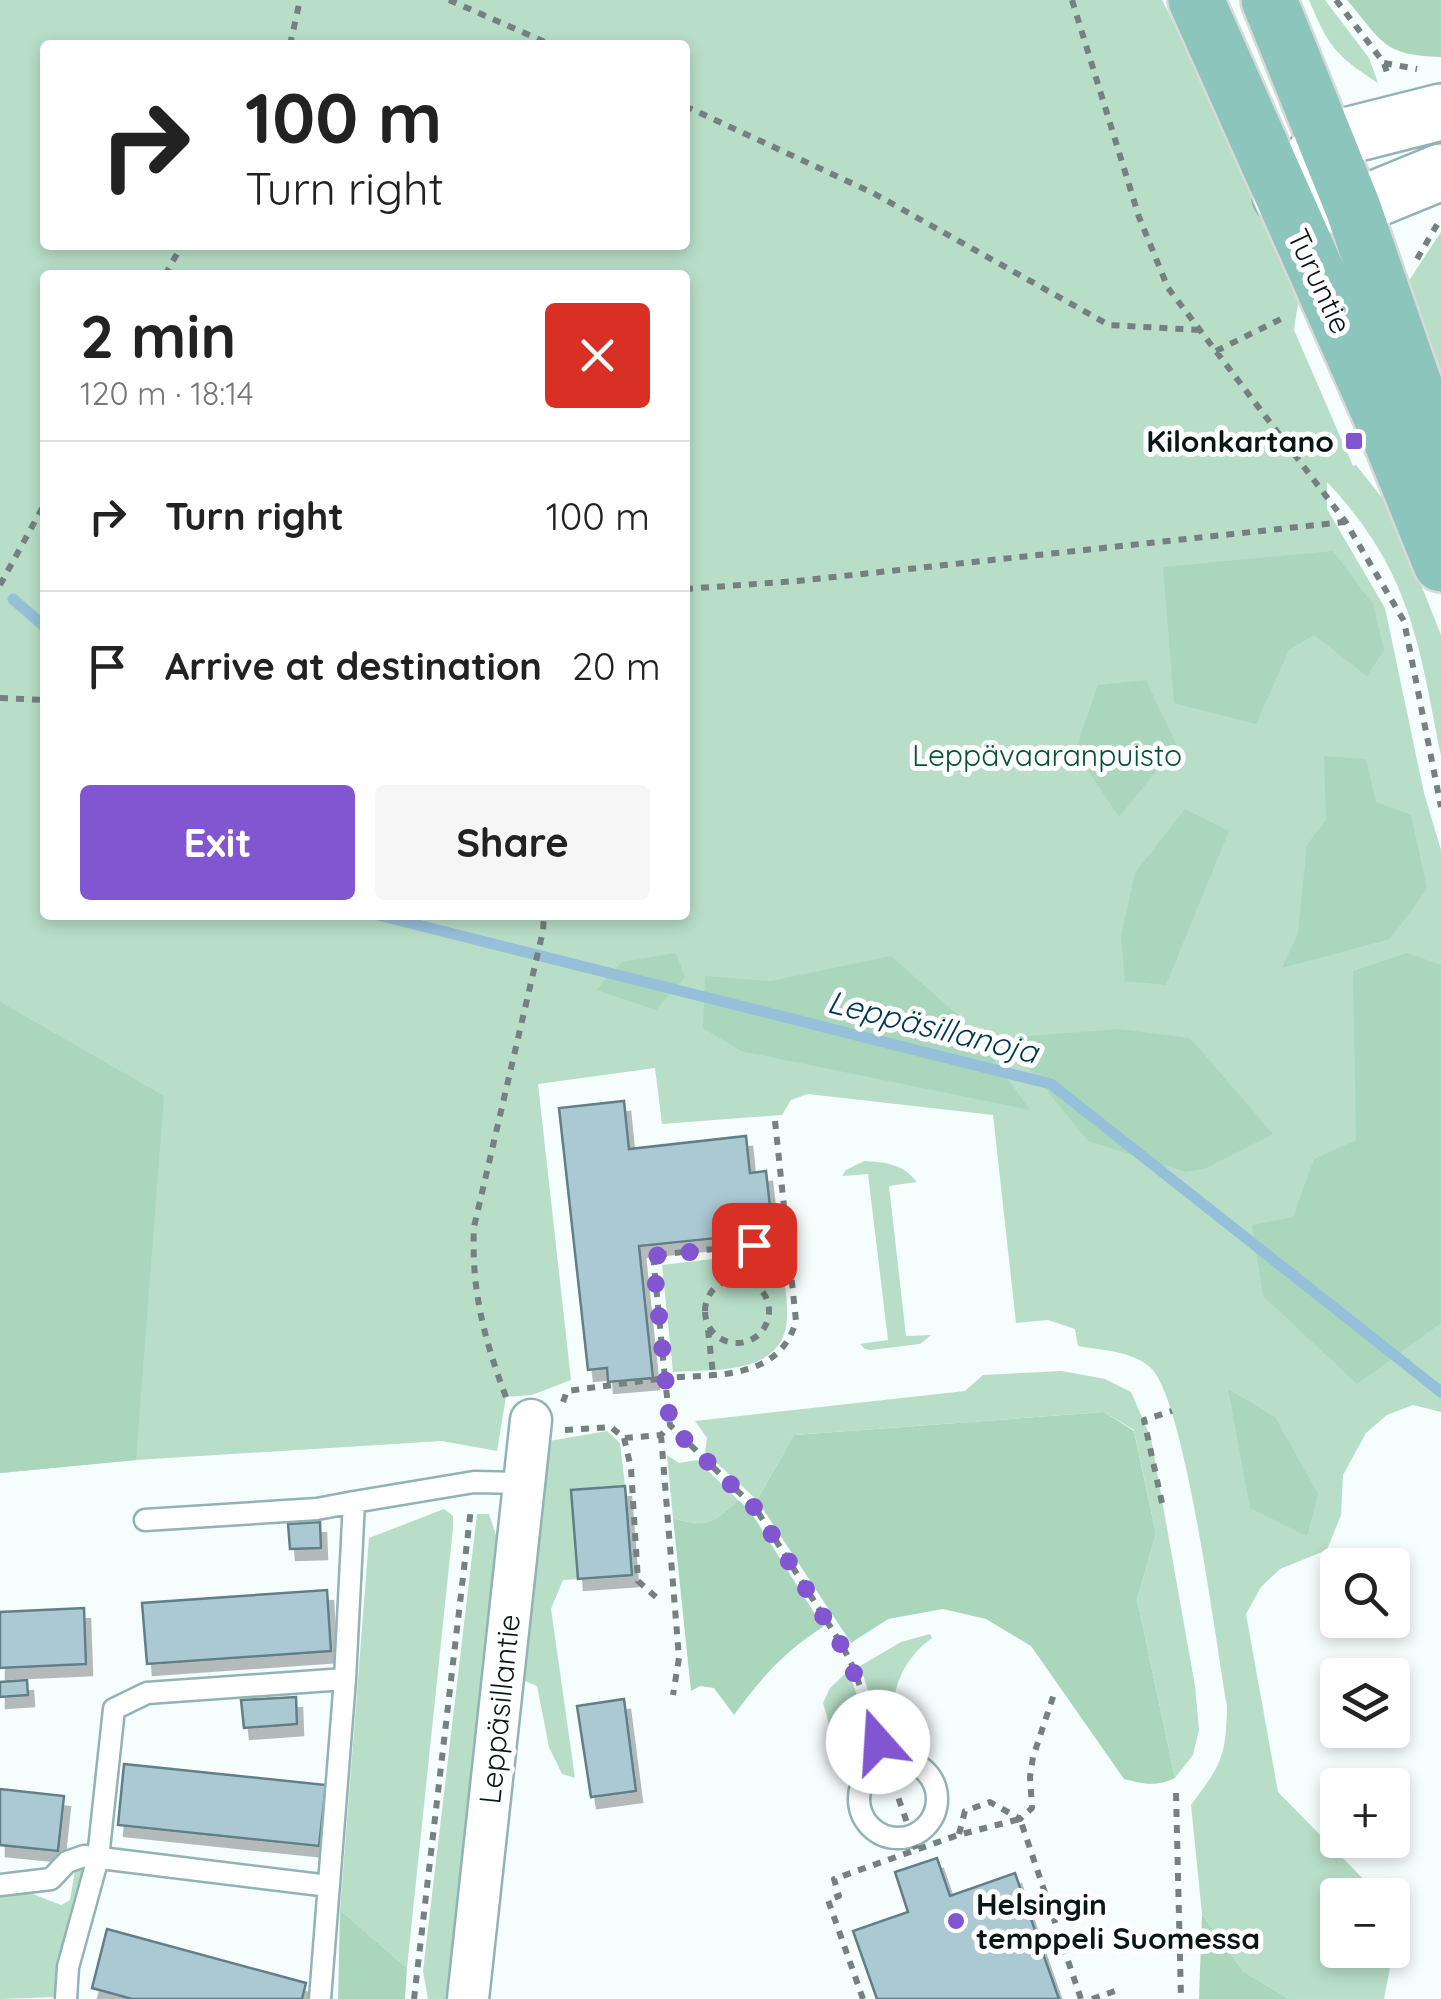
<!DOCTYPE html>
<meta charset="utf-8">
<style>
:root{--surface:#fff;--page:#f6f6f6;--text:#222;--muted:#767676;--line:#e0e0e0;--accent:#8156d0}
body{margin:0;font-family:Quicksand,sans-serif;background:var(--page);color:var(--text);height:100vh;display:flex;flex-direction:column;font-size:38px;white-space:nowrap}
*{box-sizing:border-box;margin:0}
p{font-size:32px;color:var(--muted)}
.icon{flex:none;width:55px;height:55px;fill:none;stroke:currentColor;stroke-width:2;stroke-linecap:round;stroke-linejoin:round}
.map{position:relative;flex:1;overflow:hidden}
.drawer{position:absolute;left:40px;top:270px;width:650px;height:650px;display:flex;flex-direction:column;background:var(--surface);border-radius:10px;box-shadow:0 5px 15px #0003}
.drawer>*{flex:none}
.guide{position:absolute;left:40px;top:40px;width:650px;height:210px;border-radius:10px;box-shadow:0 5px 15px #0003;background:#fff;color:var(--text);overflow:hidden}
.tools{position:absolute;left:1320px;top:1548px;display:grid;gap:20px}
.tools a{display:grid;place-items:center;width:90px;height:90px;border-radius:10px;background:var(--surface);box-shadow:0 5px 15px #0003;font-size:50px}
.pin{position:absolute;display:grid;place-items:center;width:85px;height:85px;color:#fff;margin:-42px;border-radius:20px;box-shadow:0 5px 15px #0006}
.me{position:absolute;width:110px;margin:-55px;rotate:341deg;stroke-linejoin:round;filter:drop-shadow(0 0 8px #0008)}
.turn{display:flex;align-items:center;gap:35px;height:210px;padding:0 40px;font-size:45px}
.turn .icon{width:130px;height:130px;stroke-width:2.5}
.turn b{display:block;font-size:70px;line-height:85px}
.round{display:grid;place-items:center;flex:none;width:105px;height:105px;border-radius:10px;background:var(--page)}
.overview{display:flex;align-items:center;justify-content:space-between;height:170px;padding:0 40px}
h1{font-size:60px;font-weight:800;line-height:75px}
.button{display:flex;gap:20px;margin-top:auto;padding:20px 40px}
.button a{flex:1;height:115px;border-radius:10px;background:var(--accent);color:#fff;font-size:40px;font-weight:800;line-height:115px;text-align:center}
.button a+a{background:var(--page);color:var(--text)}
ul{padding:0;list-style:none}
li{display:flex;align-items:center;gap:30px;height:150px;padding:0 40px;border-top:2px solid var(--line)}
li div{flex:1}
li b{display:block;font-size:38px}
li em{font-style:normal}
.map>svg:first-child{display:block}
.green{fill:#b8dec7;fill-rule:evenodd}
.forest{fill:#aad6bc}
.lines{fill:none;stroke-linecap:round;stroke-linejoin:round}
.stream{stroke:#96bfd9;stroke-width:11}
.building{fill:#aac9d3;stroke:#627f88;stroke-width:2.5;filter:url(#shadow)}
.lane-casing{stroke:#91b3b4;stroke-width:25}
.street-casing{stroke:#91b3b4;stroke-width:45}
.secondary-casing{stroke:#91b3b4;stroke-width:60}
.primary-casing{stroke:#d8dada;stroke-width:60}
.path{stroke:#758080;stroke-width:6;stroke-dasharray:8 8;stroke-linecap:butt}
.lane{stroke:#fff;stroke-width:20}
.street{stroke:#fff;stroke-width:40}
.secondary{stroke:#fff;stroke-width:55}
.primary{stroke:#8bc5bb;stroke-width:55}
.route{stroke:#8156d0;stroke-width:18;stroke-dasharray:0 32.4}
.poi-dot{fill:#8156d0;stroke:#fff;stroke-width:4}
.labels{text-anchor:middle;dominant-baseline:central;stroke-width:10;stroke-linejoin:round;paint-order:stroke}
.street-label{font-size:30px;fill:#0a1717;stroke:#fff}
.poi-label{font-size:30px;font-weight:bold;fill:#0a1717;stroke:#fff;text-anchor:end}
.park-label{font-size:30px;fill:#045334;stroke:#fff}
.water-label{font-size:32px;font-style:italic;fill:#003752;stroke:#fff}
</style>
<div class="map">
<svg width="1441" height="1999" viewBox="0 0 1441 1999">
<defs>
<filter id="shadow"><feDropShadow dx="6" dy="11" stdDeviation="0" flood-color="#0004"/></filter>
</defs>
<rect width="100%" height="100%" fill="#f6fdfd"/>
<!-- green -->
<path class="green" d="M0,0H1162L1220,115L1299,297L1294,330L1353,466L1356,465L1391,509L1441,635V756C1419,643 1410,570 1327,482V509L1385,608L1424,793L1441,850V1412L1413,1405L1387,1415L1366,1433L1343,1475L1341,1515L1327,1550L1280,1569L1261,1587L1246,1614L1278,1792L1379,1895H1338V1950H1392L1393,1909L1400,1916L1384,1999H1289L1243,1971L1202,1914L1191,1805C1221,1764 1226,1759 1227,1706C1216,1646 1186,1403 1151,1368C1133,1351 1101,1350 1078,1346L1075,1329L1048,1320L1016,1323L993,1115L808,1094L791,1100L782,1115L662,1124L655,1068L538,1084L571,1380L532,1395L506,1397L497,1451L442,1441L136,1460L0,1473ZM45,45H685V245H45ZM45,275H685V915H45Z
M1309,0H1325L1369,58L1378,83C1335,55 1329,47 1309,0Z
M1441,232V385L1406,285Z
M864,1161C886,1162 903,1164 917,1182L889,1186L906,1336L931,1335L920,1344L871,1350L865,1349L860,1344L888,1340L868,1174L842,1176L846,1170Z
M779,1251C782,1272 788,1294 787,1315C787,1376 715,1369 673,1372L662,1265Z
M1062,1371L1105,1379L1131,1392L1151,1438L1195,1686L1199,1730L1193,1755L1175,1778L1137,1599L1156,1534L1134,1430L1104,1412L794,1435L757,1500L705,1452L707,1438L695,1421L965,1391L983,1375Z
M607,1431L620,1443L625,1486L571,1490L578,1579L563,1580L551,1609L575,1778L562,1774L549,1747L537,1686L525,1681L549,1441Z
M667,1455L679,1463L697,1460L738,1500C713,1524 708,1528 673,1518Z
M444,1509L453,1516V1528L407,1968L340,1910L369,1538Z
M477,1514H489L497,1538L446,1999H428L423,1971Z
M930,1634L932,1638C911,1653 898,1674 894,1699C892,1715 894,1725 884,1738L860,1666L901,1642Z
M848,1671L875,1744L851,1748L830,1727L823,1703L830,1688Z
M90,1864L79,1902L74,1909L56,1997L0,1999V1893L33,1894L61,1905L70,1900L75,1870Z"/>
<!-- forest -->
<path class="forest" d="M1347,0H1441V57C1382,55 1383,42 1347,0Z
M1333,551L1373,604L1384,650L1367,676L1314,635L1289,650L1256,724L1174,703L1163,567Z
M1146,680L1177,746L1119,817L1075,751L1098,685Z
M1324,756L1366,759L1376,802L1411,815L1427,889L1390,939L1282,968L1298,933L1307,845L1326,819Z
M1185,809L1229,831L1166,985L1125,981L1121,936L1135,873Z
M676,953L685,977L656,1010L596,990L622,962Z
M1407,953L1441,965V1323L1357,1384L1263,1296L1252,1225L1293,1217L1314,1159L1356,1140L1353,971Z
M891,956L968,1024L1030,1110L741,1051L703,1028L705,976L771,981Z
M0,1002L164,1096L136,1460L0,1473Z
M1119,1029L1190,1038L1273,1134L1204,1169L1186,1172L1088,1141L1004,1038Z
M1228,1389L1275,1417L1318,1494L1307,1536L1250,1508Z
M1104,1412L1134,1431L1156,1534L1137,1599L1175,1778C1156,1787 1144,1784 1124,1779L1031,1646L986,1619L943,1609L888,1619L851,1643L757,1500L794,1435Z
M738,1500L749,1509L823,1627C786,1650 760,1679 734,1715L714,1688L700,1686L691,1691L673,1518C707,1528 713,1524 738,1500Z
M340,1910L407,1968L405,1999H338Z
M1202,1914L1243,1971L1289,1999H1199Z"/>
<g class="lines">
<!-- stream -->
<path class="stream" d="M13,599L45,627
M378,915L1051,1084L1441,1392"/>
</g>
<!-- building -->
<path class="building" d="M624,1101L629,1149L746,1136L750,1173L766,1171L771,1215L754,1216L756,1234L639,1246L653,1378L608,1382L607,1368L588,1370L559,1108Z
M625,1486L632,1575L578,1579L571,1490Z
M320,1522L321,1548L290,1549L288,1524Z
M327,1590L331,1651L147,1664L142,1603Z
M84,1608L86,1664L0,1668V1612Z
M27,1680L28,1695L0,1697V1682Z
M296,1697L297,1724L244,1728L241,1700Z
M624,1699L636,1791L591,1797L577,1706Z
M124,1764L326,1785L319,1846L118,1825Z
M0,1789L64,1796L58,1851L0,1845Z
M937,1858L950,1896L1015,1873L1059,1999H877L853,1931L908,1912L895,1872Z
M107,1929L306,1983L302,1999H132L92,1988Z"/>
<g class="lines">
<!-- lane casing -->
<g class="lane-casing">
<path id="lane" d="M145,1520L317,1509L354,1502
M859 1799a39 39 0 1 1 78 0a39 39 0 1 1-78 0Z
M0,1885L51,1879L67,1862L84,1856L329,1886
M66,1999L68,1967L98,1858L114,1709L147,1693L345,1679
M320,1999L345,1679L354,1502L474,1482L524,1483"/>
</g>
<!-- street casing -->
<g class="street-casing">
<path id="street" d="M468,1999L531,1420"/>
</g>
<!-- secondary casing -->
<g class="secondary-casing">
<path id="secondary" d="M1441,112L1326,141L1281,196L1353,208L1441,172"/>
</g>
<!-- primary casing -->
<g class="primary-casing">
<path id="primary" d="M1196,0L1384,423L1441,564
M1269,0L1353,208L1441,462"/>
</g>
<!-- path -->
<path class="path" d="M449,0L552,45
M1072,0L1139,217L1168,288L1345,521L1404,621L1441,807
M1336,0L1384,63L1389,79
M290,45L300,0
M1384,63L1417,69
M685,106L873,193L1109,325L1200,330
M1417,259L1438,223
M165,275L182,245
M1216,351L1287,316
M0,585L45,503
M685,589L797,581L1344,522
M0,698L45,700
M775,1121L796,1321C779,1381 715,1374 665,1378L670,1425L756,1509L843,1647L854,1669L916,1849
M705 1311a32 32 0 1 1 64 0a32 32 0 1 1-64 0Z
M747,1279L790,1272
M708,1330L713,1374
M506,1397C484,1339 471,1289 474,1227L543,931L544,915
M563,1402L567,1391L665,1378L653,1255L787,1242
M565,1430L611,1427L624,1438L661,1435L670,1425
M661,1435L679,1658L673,1695
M624,1438L631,1468L638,1581L657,1598
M1162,1503L1144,1420L1172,1411
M1176,1793L1181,1999
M959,1834L965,1811L990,1802L1020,1819L1032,1808L1030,1777L1033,1757L1054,1694
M414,1999L471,1508
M863,1999L828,1900L839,1896L834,1879L958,1835L1020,1819L1081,1999
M1092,1999L1118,1990"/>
<!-- lane -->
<use href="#lane" class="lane"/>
<!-- street -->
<use href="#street" class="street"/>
<!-- secondary -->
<use href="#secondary" class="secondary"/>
<!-- primary -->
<use href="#primary" class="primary"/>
</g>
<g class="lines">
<!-- route -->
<path class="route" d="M754,1245L653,1256L670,1425L756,1509L848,1656L878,1742"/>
</g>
<!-- markers -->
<g class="poi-dot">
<rect x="1344" y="431" width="20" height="20" rx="5"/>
<circle cx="956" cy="1921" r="10"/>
</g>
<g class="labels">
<!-- street labels -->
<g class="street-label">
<text transform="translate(1320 281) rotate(65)">Turuntie</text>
<text transform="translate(499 1709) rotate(-84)">Leppäsillantie</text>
</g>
<!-- poi labels -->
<g class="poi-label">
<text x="1334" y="441">Kilonkartano</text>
<text x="976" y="1904" text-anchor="start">Helsingin<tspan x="976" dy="34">temppeli Suomessa</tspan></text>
</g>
<!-- park labels -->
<g class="park-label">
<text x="1047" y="755">Leppävaaranpuisto</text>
</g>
<!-- water labels -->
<g class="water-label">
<text transform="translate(933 1026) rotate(14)">Leppäsillanoja</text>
</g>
</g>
</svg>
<div class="tools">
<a><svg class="icon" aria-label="search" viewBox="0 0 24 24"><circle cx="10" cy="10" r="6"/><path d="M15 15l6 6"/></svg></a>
<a><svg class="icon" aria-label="layers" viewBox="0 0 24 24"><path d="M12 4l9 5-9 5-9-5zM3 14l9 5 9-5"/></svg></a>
<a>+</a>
<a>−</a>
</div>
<div class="pin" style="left:754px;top:1245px;background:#d93025"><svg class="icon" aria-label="arrive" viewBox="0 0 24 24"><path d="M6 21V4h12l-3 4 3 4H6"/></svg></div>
<svg class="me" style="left:878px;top:1742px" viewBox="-20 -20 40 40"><circle r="19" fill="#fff"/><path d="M0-13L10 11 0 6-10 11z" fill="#8156d0"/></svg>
<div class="guide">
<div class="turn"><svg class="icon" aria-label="right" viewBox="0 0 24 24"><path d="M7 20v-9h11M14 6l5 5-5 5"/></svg><div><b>100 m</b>Turn right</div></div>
</div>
<section class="drawer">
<div class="overview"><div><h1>2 min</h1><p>120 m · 18:14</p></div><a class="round" style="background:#d93025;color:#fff"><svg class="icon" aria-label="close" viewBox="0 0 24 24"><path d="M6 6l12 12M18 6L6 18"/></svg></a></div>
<ul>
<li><svg class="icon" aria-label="right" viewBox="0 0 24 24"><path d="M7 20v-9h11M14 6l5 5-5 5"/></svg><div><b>Turn right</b></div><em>100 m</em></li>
<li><svg class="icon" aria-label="arrive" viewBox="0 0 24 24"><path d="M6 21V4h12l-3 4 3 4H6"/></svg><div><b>Arrive at destination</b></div><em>20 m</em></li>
</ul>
<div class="button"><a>Exit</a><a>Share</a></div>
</section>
</div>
